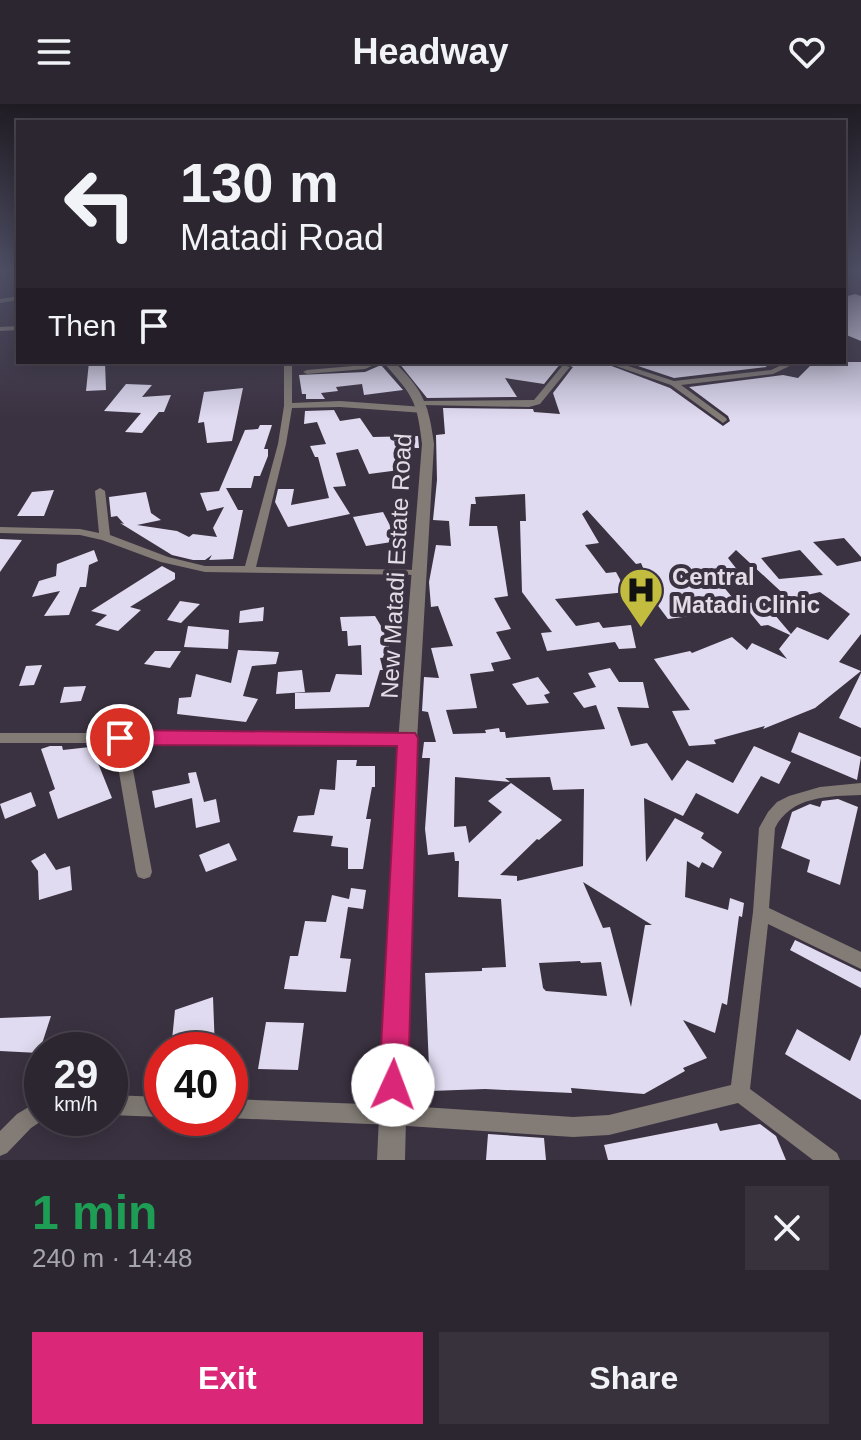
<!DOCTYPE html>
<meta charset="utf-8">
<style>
:root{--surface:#2c2631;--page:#38323d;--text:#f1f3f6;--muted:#a6a5ab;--line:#48434d;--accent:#db2777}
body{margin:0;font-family:Helvetica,sans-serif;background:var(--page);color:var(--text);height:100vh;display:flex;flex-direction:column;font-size:30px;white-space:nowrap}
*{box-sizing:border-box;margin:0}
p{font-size:26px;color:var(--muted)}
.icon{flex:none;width:44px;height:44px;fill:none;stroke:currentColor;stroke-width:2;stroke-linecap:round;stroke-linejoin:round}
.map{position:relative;height:1056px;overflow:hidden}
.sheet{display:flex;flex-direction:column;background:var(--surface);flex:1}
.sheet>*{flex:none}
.banner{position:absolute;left:16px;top:16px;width:830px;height:244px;border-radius:0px;box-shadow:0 4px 20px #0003,0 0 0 2px var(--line);background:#2c2631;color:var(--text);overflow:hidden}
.speed{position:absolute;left:24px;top:928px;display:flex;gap:16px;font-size:40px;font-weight:700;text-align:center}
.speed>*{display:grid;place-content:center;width:104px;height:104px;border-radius:50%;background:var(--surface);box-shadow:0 4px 20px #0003,0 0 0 2px var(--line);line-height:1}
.speed small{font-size:20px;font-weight:400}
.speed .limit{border:12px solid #d22;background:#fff;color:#111}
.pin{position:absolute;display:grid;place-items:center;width:68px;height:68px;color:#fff;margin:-34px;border:4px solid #fff;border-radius:50%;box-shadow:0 2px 8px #0007}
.me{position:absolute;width:88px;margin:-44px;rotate:2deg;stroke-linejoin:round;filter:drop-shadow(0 0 6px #0008)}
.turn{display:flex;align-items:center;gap:28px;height:168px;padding:0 32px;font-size:36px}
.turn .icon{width:104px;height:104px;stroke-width:2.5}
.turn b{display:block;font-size:56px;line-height:68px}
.then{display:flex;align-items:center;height:76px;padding:0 32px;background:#0003;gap:16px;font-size:30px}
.round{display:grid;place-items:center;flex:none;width:84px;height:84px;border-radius:0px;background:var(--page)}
.headline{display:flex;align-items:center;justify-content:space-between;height:136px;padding:0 32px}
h1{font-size:48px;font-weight:700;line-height:60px;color:#1e9e55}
.button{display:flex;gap:16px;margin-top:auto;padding:16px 32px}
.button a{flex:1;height:92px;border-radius:0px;background:var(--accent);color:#fff;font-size:32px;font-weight:700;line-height:92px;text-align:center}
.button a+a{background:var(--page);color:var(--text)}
header{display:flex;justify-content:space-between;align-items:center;height:104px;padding:0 32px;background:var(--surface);font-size:36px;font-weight:700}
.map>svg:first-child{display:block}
.building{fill:#e0dbf0;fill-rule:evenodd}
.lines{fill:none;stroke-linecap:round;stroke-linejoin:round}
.minor{fill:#837c76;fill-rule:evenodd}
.tertiary{fill:#837c76;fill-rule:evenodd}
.route{fill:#db2777;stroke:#8e194d;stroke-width:2}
.labels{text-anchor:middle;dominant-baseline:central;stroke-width:8;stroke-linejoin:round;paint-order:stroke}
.street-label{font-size:24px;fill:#e1dce5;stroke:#3b3241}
.poi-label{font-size:24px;font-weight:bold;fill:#e1dce5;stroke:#3b3241;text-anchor:start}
</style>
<header><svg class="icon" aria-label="menu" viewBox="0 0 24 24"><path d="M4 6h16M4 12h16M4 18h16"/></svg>Headway<svg class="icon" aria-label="heart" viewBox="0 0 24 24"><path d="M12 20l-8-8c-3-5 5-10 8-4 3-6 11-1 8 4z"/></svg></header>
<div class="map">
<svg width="861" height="1056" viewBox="0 0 861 1056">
<rect width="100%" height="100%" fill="#3b3241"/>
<!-- building -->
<path class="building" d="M855,190L861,192V237L844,230V193Z
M89,258H105L106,286L86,287Z
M405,258H601L670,284L723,322L730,317L728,312L689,283L783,271L798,274L814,258H861V453L844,434L813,438L837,462L861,457V530L839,558L861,567L815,604L763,625L765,622L714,636L716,640L689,642L672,607L690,606L654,555L690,547L692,549L732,533L747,546L752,539L787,555L779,545L790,531L768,521L761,522L743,500L763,497L791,530L797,523L828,536L850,510L820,488L789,495L736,446L728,454L742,472L717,475L742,505L668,515L656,499L638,504L626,490L652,485L641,459L636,460L587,406L582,410L599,439L585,441L606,469L616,468L627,488L555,495L576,522L599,518L603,524L631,521L636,544L619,545L615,538L547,547L541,529L552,528L522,488L520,417H526L525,390L475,393L476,400H471L469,422H497L508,492L494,494L511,525L496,528L511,555L491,559L494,567L470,570L477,604L446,606L453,630L486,629L485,626L499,624L500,628H505L506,634L605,625L596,601L584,604L573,589L596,583L588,569L610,564L619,578H643L649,604L617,603L631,642L647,639L672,677L687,656L733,679L754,642L791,658L779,680L761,672L738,710L696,689L683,712L644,694L646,758L675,714L704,729L701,734L722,748L713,764L702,758L699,764L687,757L685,793L728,806L730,794L744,799L742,813L739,812L727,901L722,899L715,929L683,916L707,954L683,964L685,967L644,990L571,984L572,989L485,985L430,987L425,869L482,867V864L506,863L501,795L458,793L459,757H455L454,748L428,751L425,725L430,654H422L424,638H436L428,608L422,607L424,573L439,574L431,544L453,542L438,502L431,503L429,478L436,441L451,442L449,417L433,416L437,376L436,331L445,330L443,304L533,305L534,308L560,310L553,289L573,263L561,259L544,280L505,274L517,293L427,294L399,259ZM800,446L823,471L779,475L761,454ZM455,673L510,678L505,674L550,673L553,686L584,685L583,762L517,777V772L500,771L537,735L539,736L562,716L511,679L488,697L502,708L469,739L466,722L454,723ZM583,778L652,821H645L631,903L610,823L603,824ZM580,857L581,859L601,858L607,892L546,887L543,884L539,859Z
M626,258H760L767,263L674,274Z
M381,261L403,286L364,291L362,280L336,283L338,287L321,289L325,295H306V290H302L299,271L365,268Z
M126,280L152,281L142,293L171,291L164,308H159L142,329L125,328L141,309L104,307Z
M243,284L232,337L207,339L204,318L198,319L204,288Z
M334,306L340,317L360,314L373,333L418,332L419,344H404L407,365L369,370L358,345L336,349L346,382L333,383L350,410L288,423L275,398L278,385H294L291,401L329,394L318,353H315L310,342L326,340L317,318L304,320L305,307Z
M260,321H272L264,345H268V352L260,372H254L251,384H226L238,406H243L233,455L209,456L212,451L205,456H193L172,451L120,419L124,420L117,412L111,413L109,393L146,388L151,409L161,416L137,421L177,427L189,433L193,430L217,433L213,424L224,403L207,407L200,389L219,387L245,326L258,325Z
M54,386L44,412H17L32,388Z
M383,408L398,437L366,442L353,413Z
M0,435L22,436L0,468Z
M94,446L98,457L89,461L86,483H80L69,511L44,512L60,487L32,493L39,477L56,472L57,460Z
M162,462L175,469V475L130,503L141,506L118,527L95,521L107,511L91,507Z
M180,497L200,500L181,519L167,516Z
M264,503L263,517L239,519L240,507Z
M375,512L384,527L386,542H389L388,553L380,554L383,566H380L369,603L295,605V589L330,588L336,570L362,571L361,541L348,542L347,527H342L340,513Z
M188,522L229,526L228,545L184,543Z
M238,546L279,548L276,560L252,562L243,592L258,595L246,618L177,610L179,594L191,593L196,570L231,579Z
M155,547H181L170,564L144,560Z
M42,561L34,581L19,582L26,562Z
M302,566L305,588L276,590L278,568Z
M861,569V624L839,614Z
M538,573L550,589L544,591L549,599L527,601L512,580Z
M86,582L81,597L60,599L64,583Z
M799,628L861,653L857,676L791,648Z
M50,642H62L63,646L99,642L98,659L112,694L58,715L49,688L55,685L41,645Z
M337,656H357L356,662H375V683H372L366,715H371L363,765H348V744L331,742L333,732L293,728L298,712L314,711L320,685L335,686Z
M196,668L204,698L216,695L220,718L196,724L192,694L155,704L152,687L190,679L188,669Z
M31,688L36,702L5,715L0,700Z
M838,695L858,703L840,781L807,768L810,756L781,744L792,708L810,700L820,703L822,697Z
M229,739L237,756L206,768L199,751Z
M45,749L56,766L70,762L72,786L39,796L38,767L31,757Z
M351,784L366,786L363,805L348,803L340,854L351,855L346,888L284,885L290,852H298L305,817L326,818L332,791L349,795Z
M795,836L861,868V884L790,846Z
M213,893L215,946H171L175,906Z
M51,912L39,949L0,947V914Z
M266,918L304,919L298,966L258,965Z
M797,925L850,957L861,930V996L785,950Z
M717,1019L720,1027L760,1020L776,1032L786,1056H608L604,1041Z
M488,1030L544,1034L546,1056H486Z"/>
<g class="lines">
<!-- minor -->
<path class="minor" d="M18,192V196L0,199V195Z
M18,222V226L0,227V223Z
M284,258H292V299L340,297L424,303L428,306L424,309L340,303L292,304L286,340L256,463L420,466L426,469L424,471L205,468L161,458L102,436L80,431L0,429V423L80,425L99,429L95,387L100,384L105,387L110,431L168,453L205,462H245L278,340L284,302Z
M370,258H381L365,265L307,270L303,268L307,266L364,261Z
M604,258H616L674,277L771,266L788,258H798L773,270L681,281L726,314L727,316L723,319L671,281Z
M563,261L570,263L540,300L529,303L423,301L419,299L423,297L534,296Z
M0,629H408L413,630L415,634L413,638L408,639H128L152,768L150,773L144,775L138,773L136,768L114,639H0Z
M861,679V691C829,692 791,692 775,724L769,804L861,848V865L768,820L750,985L837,1049L840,1056H813L738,999L609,1031L573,1033L392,1021L228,1014H230V995L392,1001L573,1013L609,1011L731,981L753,808L759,724L768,708L777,698L789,692L820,683Z
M110,991L162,993V1013L110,1011Z
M42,995V1014H46L31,1024L7,1049L0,1052V1027L17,1010Z"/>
<!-- tertiary -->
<path class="tertiary" d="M383,258H394C423,285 429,301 434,340L414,688L405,1056H377L394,688L422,340C417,295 412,291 383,258Z"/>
</g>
<!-- sky -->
<linearGradient id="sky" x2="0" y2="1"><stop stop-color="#201c24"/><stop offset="0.53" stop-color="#4f4f65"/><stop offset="1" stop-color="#4f4f65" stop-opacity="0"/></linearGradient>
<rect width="861" height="315" fill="url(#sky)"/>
<!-- route -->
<path class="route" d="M120,626L415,629L418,634L408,981L404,992L393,996L383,992L379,981L397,642L120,641L113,639L110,634L113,628Z"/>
<!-- icons -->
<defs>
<g id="hospital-pin" transform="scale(2.3)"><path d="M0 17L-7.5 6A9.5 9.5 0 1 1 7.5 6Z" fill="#c2bd3f" stroke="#3b3241"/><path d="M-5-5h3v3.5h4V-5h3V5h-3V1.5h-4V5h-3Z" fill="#111"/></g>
</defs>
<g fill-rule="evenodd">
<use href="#hospital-pin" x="641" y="486"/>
</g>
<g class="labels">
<!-- street labels -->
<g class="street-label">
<text transform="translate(396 462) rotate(-87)">New Matadi Estate Road</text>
</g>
<!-- poi labels -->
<g class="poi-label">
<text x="672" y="472">Central<tspan x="672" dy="28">Matadi Clinic</tspan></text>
</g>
</g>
</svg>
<div class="speed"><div>29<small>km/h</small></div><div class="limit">40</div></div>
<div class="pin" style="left:120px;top:634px;background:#d93025"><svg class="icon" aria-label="arrive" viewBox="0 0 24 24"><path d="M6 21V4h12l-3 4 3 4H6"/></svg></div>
<svg class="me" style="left:393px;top:981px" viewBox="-20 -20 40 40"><circle r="19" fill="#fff"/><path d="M0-13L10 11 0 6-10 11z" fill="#db2777"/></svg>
<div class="banner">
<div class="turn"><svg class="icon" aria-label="left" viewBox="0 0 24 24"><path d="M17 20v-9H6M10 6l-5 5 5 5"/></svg><div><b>130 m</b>Matadi Road</div></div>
<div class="then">Then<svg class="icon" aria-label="arrive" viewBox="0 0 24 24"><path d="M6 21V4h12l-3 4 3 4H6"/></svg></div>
</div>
</div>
<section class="sheet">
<div class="headline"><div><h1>1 min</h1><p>240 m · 14:48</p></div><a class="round"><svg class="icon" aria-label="close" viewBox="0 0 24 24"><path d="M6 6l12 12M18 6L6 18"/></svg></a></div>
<div class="button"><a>Exit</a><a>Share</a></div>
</section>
